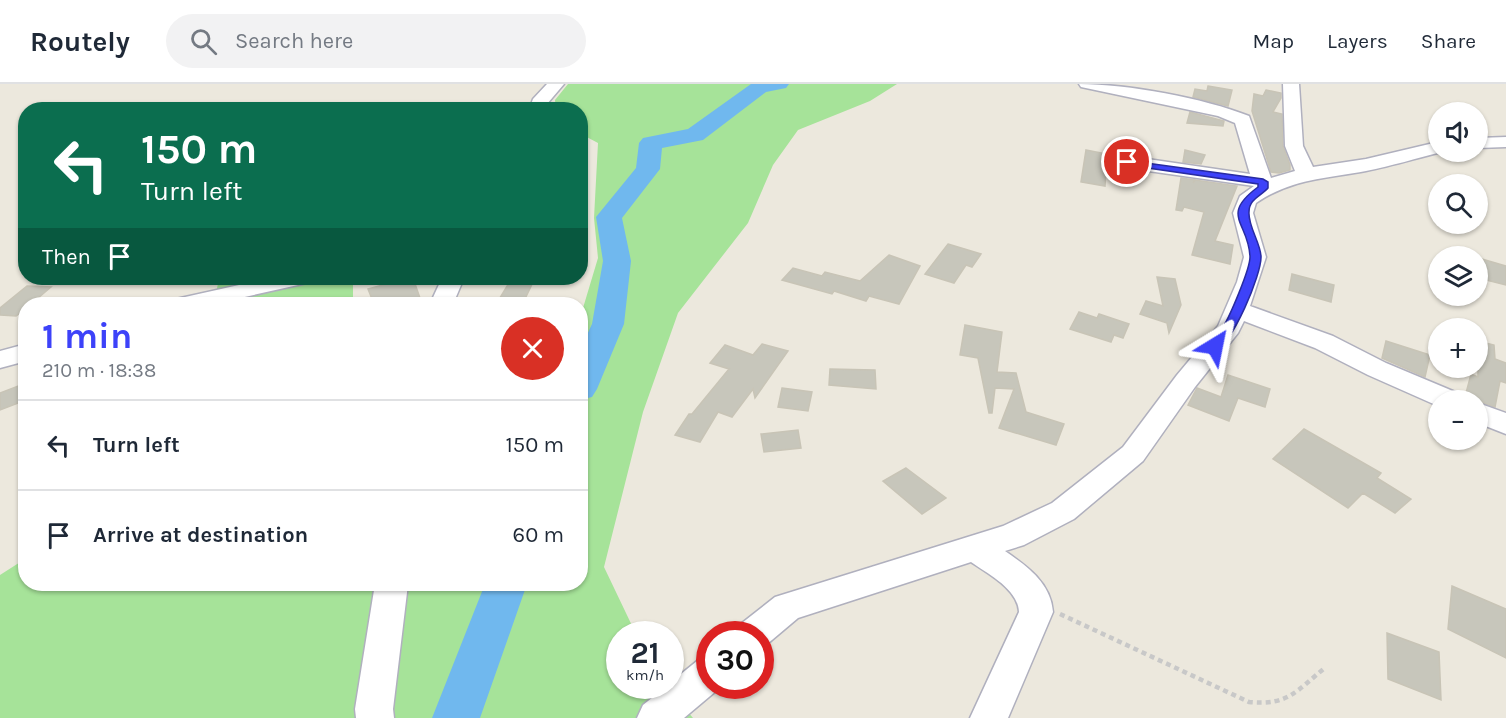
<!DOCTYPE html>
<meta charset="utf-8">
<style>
:root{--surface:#fff;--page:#f2f2f3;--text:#1f2937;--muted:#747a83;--line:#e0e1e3;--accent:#3d42f9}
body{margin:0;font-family:Karla,sans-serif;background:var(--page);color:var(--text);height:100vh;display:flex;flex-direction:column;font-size:22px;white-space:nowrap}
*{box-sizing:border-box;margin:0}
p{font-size:20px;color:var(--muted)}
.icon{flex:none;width:33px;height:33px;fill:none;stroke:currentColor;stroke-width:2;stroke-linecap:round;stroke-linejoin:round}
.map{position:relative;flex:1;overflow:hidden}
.panel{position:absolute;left:18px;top:213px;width:570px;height:294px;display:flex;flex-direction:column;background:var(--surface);border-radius:24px;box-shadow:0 2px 4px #0004}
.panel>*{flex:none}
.hud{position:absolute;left:18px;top:18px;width:570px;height:183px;border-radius:24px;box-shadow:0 2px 4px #0004;background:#0b6e4f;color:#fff;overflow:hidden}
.buttons{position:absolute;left:1428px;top:18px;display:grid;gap:12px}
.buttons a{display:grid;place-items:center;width:60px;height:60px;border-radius:50%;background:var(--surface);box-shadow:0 2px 4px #0004;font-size:30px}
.speed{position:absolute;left:606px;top:537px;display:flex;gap:12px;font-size:30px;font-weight:700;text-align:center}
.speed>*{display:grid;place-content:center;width:78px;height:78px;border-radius:50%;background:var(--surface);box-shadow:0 2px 4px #0004;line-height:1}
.speed small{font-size:15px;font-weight:400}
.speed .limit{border:9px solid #d22;background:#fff;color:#111}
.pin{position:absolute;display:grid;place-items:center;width:51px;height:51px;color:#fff;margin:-26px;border:3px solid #fff;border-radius:50%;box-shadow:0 2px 6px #0007}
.me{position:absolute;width:66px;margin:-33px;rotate:35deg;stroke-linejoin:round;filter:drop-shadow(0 0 4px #0008)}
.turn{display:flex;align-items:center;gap:21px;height:126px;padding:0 24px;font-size:27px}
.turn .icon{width:78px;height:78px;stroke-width:2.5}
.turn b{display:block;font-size:42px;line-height:51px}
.then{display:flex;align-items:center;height:57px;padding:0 24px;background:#0003;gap:12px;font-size:22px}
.round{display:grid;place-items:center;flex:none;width:63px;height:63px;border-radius:32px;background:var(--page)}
.overview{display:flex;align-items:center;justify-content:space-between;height:102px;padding:0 24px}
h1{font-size:36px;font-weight:700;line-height:45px;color:var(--accent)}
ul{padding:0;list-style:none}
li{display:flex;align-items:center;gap:18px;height:90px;padding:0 24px;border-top:2px solid var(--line)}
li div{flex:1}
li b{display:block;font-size:22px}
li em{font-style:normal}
header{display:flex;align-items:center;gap:36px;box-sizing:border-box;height:84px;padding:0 30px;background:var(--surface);border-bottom:2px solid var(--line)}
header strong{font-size:28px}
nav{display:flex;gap:33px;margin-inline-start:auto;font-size:21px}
.search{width:420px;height:54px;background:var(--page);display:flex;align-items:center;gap:15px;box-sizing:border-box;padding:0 21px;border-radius:33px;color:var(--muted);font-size:22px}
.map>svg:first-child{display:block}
.green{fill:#a6e399}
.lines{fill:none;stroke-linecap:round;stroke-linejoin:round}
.river{fill:#70b8ee;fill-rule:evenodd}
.building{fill:#c7c6bb;stroke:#c8c4b6;stroke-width:1.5}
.minor-casing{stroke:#b0b0be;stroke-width:3}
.path{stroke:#c8c8c8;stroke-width:4.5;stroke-dasharray:5 4;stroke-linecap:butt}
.minor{fill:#fff;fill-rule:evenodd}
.route{fill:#3d42f9;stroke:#282ba2;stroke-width:1.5}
</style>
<header>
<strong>Routely</strong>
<div class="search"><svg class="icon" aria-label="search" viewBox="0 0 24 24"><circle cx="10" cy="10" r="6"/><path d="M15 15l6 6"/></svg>Search here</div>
<nav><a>Map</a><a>Layers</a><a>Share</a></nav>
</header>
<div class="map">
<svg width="1506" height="634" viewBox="0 0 1506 634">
<rect width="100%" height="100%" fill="#ece8dd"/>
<!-- green -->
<path class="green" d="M568,0H897L870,17L798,46L773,81L748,139L678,229L643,328L604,483L636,550H620V602H666L693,634H0V491L25,475L26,500H580V234L598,174L594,134L598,59L581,50L580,26L556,25L555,16Z
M219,194H353V220H214Z"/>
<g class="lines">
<!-- river -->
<path class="river" d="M751,0H789L786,4L766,8L703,56L662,64L660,85L622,134L631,177L624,240L597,305L592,313L580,316V266L592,240L603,177L596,133L636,84L639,59L643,54L688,45Z
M485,500H527L480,634H432Z"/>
</g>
<!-- building -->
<path class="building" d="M1208,2L1232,6L1228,22L1193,13L1195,5L1207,7Z
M1266,6L1281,9V14L1273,28L1282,30L1283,62L1290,81V86L1279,89L1271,88L1252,27L1254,10L1263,12Z
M1190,28L1224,37L1223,42L1187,39Z
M1086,66L1107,70L1105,102L1081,98Z
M1185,66L1205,71L1201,80L1183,78Z
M1181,94L1195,96L1193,99L1195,96L1237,102L1215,157L1233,161L1230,180L1192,171L1204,128L1184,123L1182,127L1176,126Z
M948,160L981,170L972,183L966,181L954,199L925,190Z
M889,171L920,182L899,220L869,212L866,217L834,207L832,210L782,196L793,184L822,192L825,188L860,197Z
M1482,175L1506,182V201L1482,195Z
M1292,190L1334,201L1331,218L1289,206Z
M1157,193L1175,195L1181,221L1169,249L1167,239L1140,230L1146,217L1163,222Z
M408,194H413L421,217L410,220H374L368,205Z
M512,194H535L523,219L498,217Z
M27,202L51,203L31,220H26V225L16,232L0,231V224Z
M1079,228L1097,234L1099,230L1129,240L1123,254L1114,251L1111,258L1070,245Z
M965,241L1002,248L997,288L1016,289L1026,328L1064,340L1056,361L999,344L1014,305L995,304L992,329H989L978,274L960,271Z
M1386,257L1430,271L1425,293L1382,274Z
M1478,257L1494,261L1495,275L1506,279V299L1500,297L1495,323L1465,313L1471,290L1478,293Z
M762,260L788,267L755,314L753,305L732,333L718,328L700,358L675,351L689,330H692L729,285L710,279L725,261L753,271Z
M830,285L875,286L876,305L829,301Z
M1228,291L1270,305L1265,323L1238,314L1229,337L1188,321L1197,304L1221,313Z
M26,299V316L0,326V309Z
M782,304L812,308L808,327L778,323Z
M1304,345L1381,389L1377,394L1411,415L1395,429L1363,409L1348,424L1273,375Z
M798,346L801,364L764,368L761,350Z
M906,384L946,414L922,430L883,397Z
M1452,502L1506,525V574L1448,545Z
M1387,549L1439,568L1441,616L1388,595Z"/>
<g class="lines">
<!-- minor casing -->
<g class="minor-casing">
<path id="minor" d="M547,0H564L547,20L546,26H529L533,15Z
M1079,0C1128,0 1203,14 1249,32L1271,94L1295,87L1285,62L1283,0H1299L1303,62L1313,83L1366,75L1438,58V68H1442C1417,74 1392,82 1366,87C1325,95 1293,94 1256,119L1253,129L1266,173L1250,222L1333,252L1386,279L1460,310L1463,316H1438V322L1368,291L1315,264L1244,237L1238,249L1195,303L1143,377L1074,435L1024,461L1005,467C1027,482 1051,499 1053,528L1008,634H970L1019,528C1018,505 988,490 971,478L798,534L766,561L760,563V550H737L742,539L775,513L1003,442L1052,419L1123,363L1177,291L1218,242L1237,198L1244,173L1233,129L1240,112L1254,102L1127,84L1120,82L1118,78L1120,74L1127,72L1250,90L1235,39L1218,32L1081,3Z
M1506,53V63L1478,64V54Z
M271,194H310L307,199L213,220H172L176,215Z
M442,194H464L453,220H430Z
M26,260V277L0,284V267Z
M1478,319L1506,329V350L1478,339Z
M375,500H408L393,625L394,634H356L355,625Z
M710,572V602H722L684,634H637L643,621L667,602H670V599L697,577Z"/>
</g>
<!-- path -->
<path class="path" d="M1060,530L1249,618C1289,622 1297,606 1326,583"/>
<!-- minor -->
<use href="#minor" class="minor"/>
</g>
<!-- route -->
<path class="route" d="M1124,76L1263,95L1268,98V104C1261,112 1249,115 1249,128C1248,142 1260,158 1261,172C1262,190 1232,261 1215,266L1208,262C1213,255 1219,250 1223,243C1230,232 1250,185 1250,173C1249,138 1219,132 1258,103V100L1127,81L1122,78Z"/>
</svg>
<div class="buttons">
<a><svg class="icon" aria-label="sound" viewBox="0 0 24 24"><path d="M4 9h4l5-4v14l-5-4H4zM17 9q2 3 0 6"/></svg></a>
<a><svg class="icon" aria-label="search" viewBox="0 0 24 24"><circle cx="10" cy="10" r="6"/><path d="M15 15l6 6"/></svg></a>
<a><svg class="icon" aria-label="layers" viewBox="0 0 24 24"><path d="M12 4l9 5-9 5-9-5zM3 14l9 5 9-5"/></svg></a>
<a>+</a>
<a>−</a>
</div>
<div class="speed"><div>21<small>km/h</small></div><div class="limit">30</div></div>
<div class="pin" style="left:1127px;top:78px;background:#d93025"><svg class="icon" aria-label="arrive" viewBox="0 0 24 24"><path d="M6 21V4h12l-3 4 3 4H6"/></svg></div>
<svg class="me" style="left:1215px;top:262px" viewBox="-20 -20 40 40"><path d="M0-17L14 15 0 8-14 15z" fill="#3d42f9" stroke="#fff" stroke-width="4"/></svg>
<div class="hud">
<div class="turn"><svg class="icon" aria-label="left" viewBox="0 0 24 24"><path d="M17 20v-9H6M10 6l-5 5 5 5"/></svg><div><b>150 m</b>Turn left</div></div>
<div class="then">Then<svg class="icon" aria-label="arrive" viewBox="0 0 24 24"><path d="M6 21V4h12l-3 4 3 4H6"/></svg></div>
</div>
<section class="panel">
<div class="overview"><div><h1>1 min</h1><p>210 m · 18:38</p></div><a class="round" style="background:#d93025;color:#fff"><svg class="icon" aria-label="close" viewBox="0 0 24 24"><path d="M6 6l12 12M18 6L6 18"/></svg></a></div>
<ul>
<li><svg class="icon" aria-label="left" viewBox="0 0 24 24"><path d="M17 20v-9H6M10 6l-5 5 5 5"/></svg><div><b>Turn left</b></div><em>150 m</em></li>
<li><svg class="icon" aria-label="arrive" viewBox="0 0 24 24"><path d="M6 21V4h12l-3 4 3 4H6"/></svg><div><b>Arrive at destination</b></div><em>60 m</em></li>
</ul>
</section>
</div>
